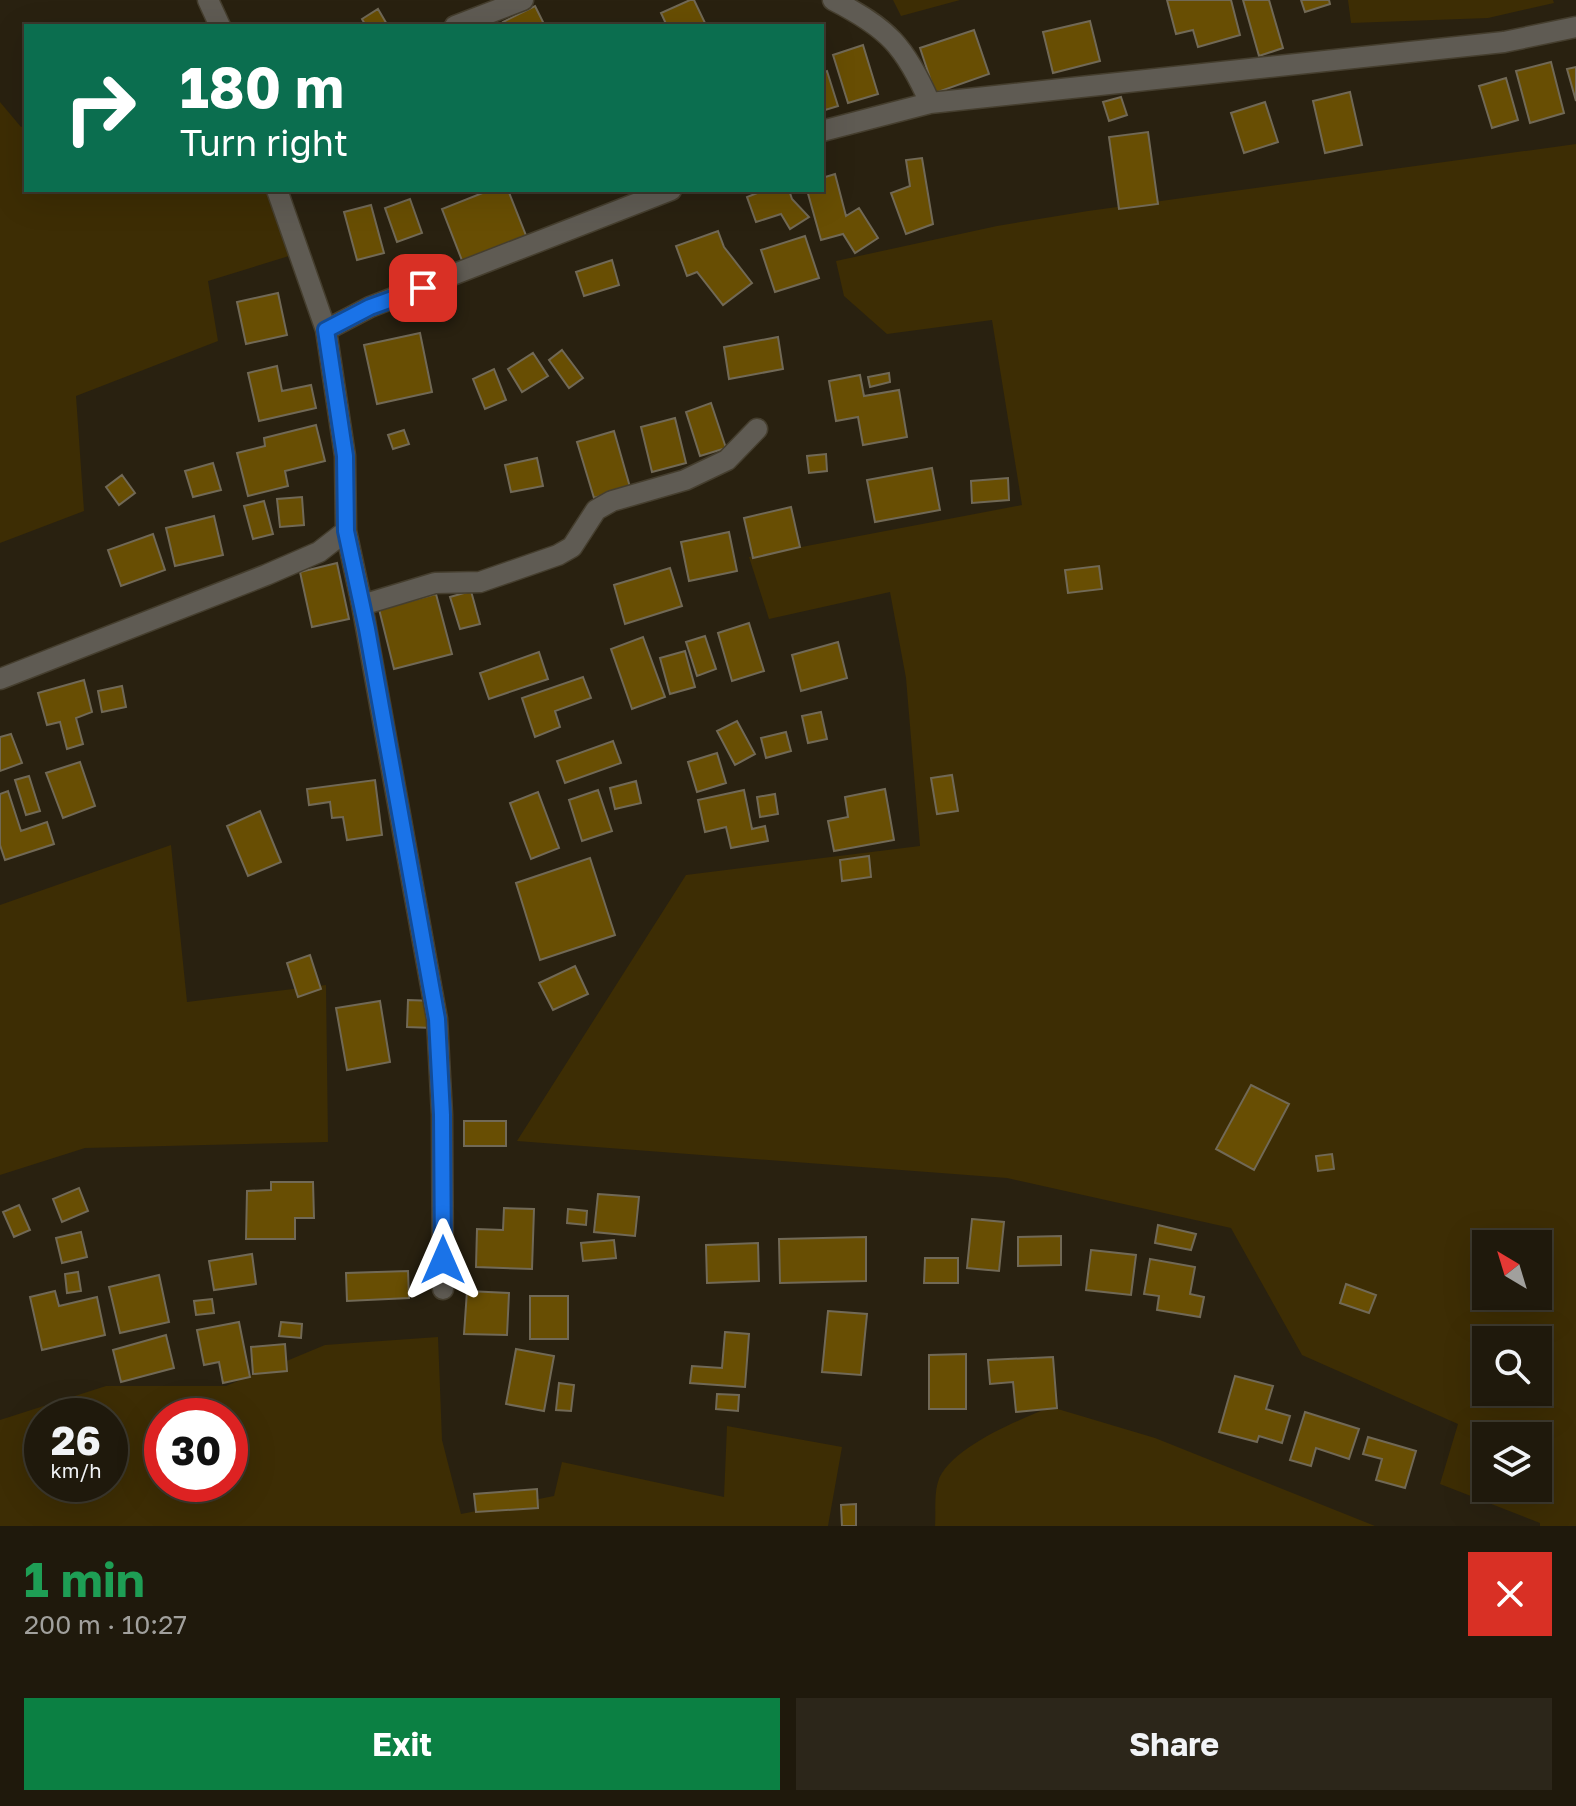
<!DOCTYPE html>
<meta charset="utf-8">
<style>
:root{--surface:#1f190c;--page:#2c261a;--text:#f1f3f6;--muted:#a1a09d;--line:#3c382d;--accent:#0b8043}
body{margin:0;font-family:"Golos Text",sans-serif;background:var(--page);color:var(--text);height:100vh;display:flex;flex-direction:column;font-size:30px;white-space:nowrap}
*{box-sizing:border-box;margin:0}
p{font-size:26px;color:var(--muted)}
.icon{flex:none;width:44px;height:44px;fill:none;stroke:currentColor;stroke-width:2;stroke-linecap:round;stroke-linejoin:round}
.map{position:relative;height:1526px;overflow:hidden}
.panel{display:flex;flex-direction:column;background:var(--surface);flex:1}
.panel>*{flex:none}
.hud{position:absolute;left:24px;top:24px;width:800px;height:168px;border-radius:0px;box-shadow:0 8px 32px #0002,0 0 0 2px var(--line);background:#0b6e4f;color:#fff;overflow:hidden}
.needle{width:52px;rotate:322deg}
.controls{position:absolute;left:1472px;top:1230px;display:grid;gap:16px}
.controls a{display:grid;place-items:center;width:80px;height:80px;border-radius:0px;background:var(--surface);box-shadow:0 8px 32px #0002,0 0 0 2px var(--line);font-size:40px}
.speed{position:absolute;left:24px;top:1398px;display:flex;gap:16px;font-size:40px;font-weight:700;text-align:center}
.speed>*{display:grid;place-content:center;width:104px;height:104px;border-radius:50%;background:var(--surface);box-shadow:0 8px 32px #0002,0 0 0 2px var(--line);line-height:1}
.speed small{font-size:20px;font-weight:400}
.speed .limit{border:12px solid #d22;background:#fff;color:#111}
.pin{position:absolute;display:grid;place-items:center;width:68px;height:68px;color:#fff;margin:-34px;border-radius:16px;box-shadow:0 4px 12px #0006}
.me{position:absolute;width:88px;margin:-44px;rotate:0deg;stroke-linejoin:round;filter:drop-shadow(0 0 6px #0008)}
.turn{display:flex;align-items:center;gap:28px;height:168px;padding:0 24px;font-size:36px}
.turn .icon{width:104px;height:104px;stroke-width:2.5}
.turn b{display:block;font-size:56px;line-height:68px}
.round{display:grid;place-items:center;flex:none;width:84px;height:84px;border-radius:0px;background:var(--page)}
.summary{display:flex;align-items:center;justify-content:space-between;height:136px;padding:0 24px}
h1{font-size:48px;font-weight:700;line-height:60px;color:#1e9e55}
.button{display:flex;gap:16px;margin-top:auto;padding:16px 24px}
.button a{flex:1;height:92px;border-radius:0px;background:var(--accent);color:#fff;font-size:32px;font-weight:700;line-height:92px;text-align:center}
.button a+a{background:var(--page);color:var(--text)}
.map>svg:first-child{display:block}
.green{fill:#3d2d04;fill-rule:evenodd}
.building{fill:#684e03;stroke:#716956;stroke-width:2}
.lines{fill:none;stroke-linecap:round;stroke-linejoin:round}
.minor-casing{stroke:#453e2e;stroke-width:23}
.minor{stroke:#5f5b53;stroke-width:20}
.route-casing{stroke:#114b97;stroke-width:20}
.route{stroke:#1a73e8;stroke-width:14}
</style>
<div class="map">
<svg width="1576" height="1526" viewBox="0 0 1576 1526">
<rect width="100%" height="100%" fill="#292110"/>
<!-- green -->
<path class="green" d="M893,0H960L901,16Z
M1348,0H1553L1554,3L1488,18L1351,23Z
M0,102L21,127L26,124V190H274L289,256L208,281L218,341L76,396L84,511L0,543Z
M1576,144V1526H1540V1523L1440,1484L1458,1424L1302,1355L1231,1228L1007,1178L517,1141L686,875L920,846L906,678L890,592L769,619L749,557L1022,505L992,320L887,334L844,296L836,261L997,226L1088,211ZM1486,1244H1538V1296H1486ZM1486,1340H1538V1392H1486ZM1486,1436H1538V1488H1486Z
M171,845L187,1002L326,985L328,1142L85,1148L0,1175V905Z
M438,1337L442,1440L461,1514L554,1496L562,1462L724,1497L727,1426L842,1447L828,1526H0V1420L106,1386H226L325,1345ZM42,1416H110V1484H42ZM162,1416H230V1484H162Z
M1051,1407L1155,1438L1375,1526H935C936,1513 934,1495 938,1482C948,1448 1021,1419 1051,1407Z"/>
<!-- building -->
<path class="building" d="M690,0H694L706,25L667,26L661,13Z
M1167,0H1231L1240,35L1198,47L1193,30L1176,34Z
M1243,0H1269L1283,48L1259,56Z
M1301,0H1329L1330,4L1305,12Z
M535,6L545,26H505L503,22Z
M378,9L388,26H366L362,19Z
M1090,21L1100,61L1053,73L1043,32Z
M974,30L989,74L935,93L920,48Z
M863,45L878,94L848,103L833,55Z
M1551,62L1564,113L1530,123L1516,71Z
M1576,67V101L1567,69Z
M827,71L838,106L822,111V73Z
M1506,78L1518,120L1492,128L1479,86Z
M1350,92L1362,145L1325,153L1313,101Z
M1121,97L1127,115L1109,121L1103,102Z
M1265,102L1278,142L1244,153L1231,113Z
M1148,132L1158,204L1119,209L1109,137Z
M922,158L933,224L906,234L891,193L910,186L906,160Z
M835,174L846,216L859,208L878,238L855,253L843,234L821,240L807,190H822V178Z
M490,190H508L527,238L463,263L442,209Z
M765,190H789L792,199L809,217L790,229L781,214L756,222L747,197Z
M410,199L422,233L397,242L385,208Z
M371,205L384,253L357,260L344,212Z
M718,231L724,247L752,283L723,305L697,272L687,276L676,246Z
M805,236L819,278L775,292L761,250Z
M612,260L619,285L584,296L576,272Z
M278,293L287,335L246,344L237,302Z
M420,333L432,392L377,404L364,345Z
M778,337L783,369L729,379L724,347Z
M562,350L583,378L569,388L549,360Z
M533,353L548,376L522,392L508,369Z
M277,366L282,391L311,385L316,408L259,421L248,373Z
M494,369L506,400L485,409L473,379Z
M889,373L890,382L870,387L868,377Z
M860,375L864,396L899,390L907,437L863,445L858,417L836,421L829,381Z
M711,403L726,448L700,456L686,412Z
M675,418L686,463L652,472L641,427Z
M316,425L325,461L285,471L288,486L248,496L237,453L265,446L264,438Z
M404,430L409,444L393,449L388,435Z
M614,431L630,487L594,498L577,442Z
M826,454L827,471L809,473L807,456Z
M537,458L543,486L511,492L505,465Z
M213,463L221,490L193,497L185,471Z
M932,468L940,510L875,522L867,480Z
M122,475L135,493L119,505L106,487Z
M1008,478L1009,500L972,503L971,481Z
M302,497L304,525L280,527L277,499Z
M264,501L273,534L253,539L244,506Z
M791,507L800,547L753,558L744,518Z
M214,516L223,555L175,566L166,528Z
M729,532L737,571L689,581L681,542Z
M153,534L165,570L121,586L108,550Z
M337,563L349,619L312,627L300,572Z
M1099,566L1102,589L1068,593L1065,570Z
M670,568L682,606L625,624L614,585Z
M471,591L480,624L460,629L450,597Z
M436,594L452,654L394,669L379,609Z
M749,623L764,671L732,681L718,633Z
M705,636L716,669L697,676L686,642Z
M643,637L665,697L632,709L611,649Z
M838,642L847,678L801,691L792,655Z
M685,651L695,687L670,694L660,658Z
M539,652L548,679L489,699L480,673Z
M583,677L591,698L555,711L560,727L535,737L522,698Z
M84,680L92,712L76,718L83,744L67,749L60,722L47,725L38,693Z
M122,686L126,707L102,712L98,691Z
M821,712L827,739L808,743L802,716Z
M737,721L755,754L735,765L717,731Z
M786,732L791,751L766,758L761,738Z
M11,734L22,763L0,771V737Z
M613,741L621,763L565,783L557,761Z
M717,753L726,783L697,792L688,762Z
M80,762L95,806L63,818L46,773Z
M952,775L958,811L937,814L931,778Z
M29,776L40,811L26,815L15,780Z
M375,780L382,835L347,840L343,817L332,818L330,802L309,805L307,789Z
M636,781L641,803L615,809L610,788Z
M885,789L894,840L834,851L828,821L848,817L845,797Z
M598,790L612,831L582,841L569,800Z
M744,790L752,829L765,826L768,841L731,848L726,827L705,832L698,800Z
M8,791L21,831L47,822L54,844L5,860L0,845V794Z
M538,792L559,848L531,859L510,803Z
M775,794L778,814L760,817L757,797Z
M260,811L281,862L248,876L227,826Z
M869,856L871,877L842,881L840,860Z
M590,858L615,935L540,960L516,883Z
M310,955L321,989L298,997L287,963Z
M575,966L588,994L553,1010L539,983Z
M408,1000L434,1001L433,1028L407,1027Z
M380,1001L390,1062L347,1070L336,1008Z
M1251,1085L1289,1104L1254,1170L1216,1149Z
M464,1121H506V1146H464Z
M1332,1154L1334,1169L1318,1171L1316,1156Z
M271,1182H313L314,1218H295V1239H246L247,1191L271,1190Z
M79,1188L88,1211L62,1222L53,1199Z
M598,1194L639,1197L635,1236L594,1232Z
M19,1205L30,1230L14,1237L3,1212Z
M504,1208L534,1209L532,1269L476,1267L477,1229L503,1230Z
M568,1209L587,1211L586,1225L567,1223Z
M972,1219L1004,1222L999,1271L967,1268Z
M1158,1225L1196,1234L1191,1250L1155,1243Z
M81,1232L87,1257L62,1263L56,1238Z
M1061,1236V1265L1018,1266V1237Z
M866,1237V1281L780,1283L779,1239Z
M614,1240L616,1258L583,1261L581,1243Z
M758,1243L759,1281L707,1283L706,1245Z
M1091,1250L1136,1255L1131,1295L1086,1290Z
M252,1254L256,1284L214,1290L209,1261Z
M925,1258H958V1283H924Z
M1150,1259L1195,1267L1190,1294L1204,1297L1200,1317L1157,1310L1159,1296L1144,1294Z
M408,1271L409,1298L347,1301L346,1273Z
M78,1272L81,1291L67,1293L65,1274Z
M159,1275L169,1322L120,1333L109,1287Z
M1346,1284L1376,1295L1369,1313L1340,1303Z
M55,1291L59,1306L97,1297L105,1335L42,1350L30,1297Z
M467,1291L509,1293L507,1335L464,1334Z
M530,1296H568V1339H530Z
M212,1299L214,1313L196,1315L194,1301Z
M828,1311L867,1314L861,1375L822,1372Z
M239,1322L250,1377L223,1383L219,1362L204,1365L197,1330Z
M281,1322L302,1324L301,1338L279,1336Z
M725,1332L749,1334L745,1387L690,1383L692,1366L722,1368Z
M166,1335L174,1368L121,1382L113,1350Z
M285,1344L287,1371L253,1374L251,1347Z
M516,1349L554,1356L544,1411L506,1404Z
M966,1354V1409H929V1355Z
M1053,1357L1057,1408L1016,1412L1013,1382L990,1384L988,1360Z
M1235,1376L1273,1386L1266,1409L1290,1416L1282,1443L1259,1436L1257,1442L1219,1432Z
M559,1383L574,1385L571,1411L556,1410Z
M717,1394L739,1395L738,1411L716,1409Z
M1305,1412L1359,1429L1349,1459L1316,1448L1311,1466L1290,1460Z
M1368,1437L1416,1451L1405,1488L1376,1480L1382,1459L1363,1454Z
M537,1489L538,1508L476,1512L474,1494Z
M856,1504V1526H842L841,1505Z"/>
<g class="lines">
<!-- minor casing -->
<g class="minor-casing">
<path id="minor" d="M208,0L220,26
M833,0C888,28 905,46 930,103
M455,26L523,0
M822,131L930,103L1504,42L1576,27
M326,330L370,307L671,190
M346,531L362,605L437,1019L442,1115L443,1289
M362,605L435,583L480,582L558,555L572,547L596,510L612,501L685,480L727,460L757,429
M0,679L266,575L319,552L346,531L345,456L326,330L277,190"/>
</g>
<!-- minor -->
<use href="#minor" class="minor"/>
</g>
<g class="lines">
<!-- route casing -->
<g class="route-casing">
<path id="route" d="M423,288L370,307L326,330L345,456L346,531L367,629L437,1019L442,1115L443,1260"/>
</g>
<!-- route -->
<use href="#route" class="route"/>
</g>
</svg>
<div class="controls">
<a><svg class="needle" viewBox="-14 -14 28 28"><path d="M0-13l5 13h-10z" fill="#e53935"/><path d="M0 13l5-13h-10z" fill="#a1a09d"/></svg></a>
<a><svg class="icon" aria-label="search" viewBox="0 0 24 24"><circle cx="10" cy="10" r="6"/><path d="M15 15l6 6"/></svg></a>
<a><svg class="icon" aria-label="layers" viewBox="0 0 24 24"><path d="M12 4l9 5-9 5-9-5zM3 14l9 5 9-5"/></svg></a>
</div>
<div class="speed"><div>26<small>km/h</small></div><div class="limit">30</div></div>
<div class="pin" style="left:423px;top:288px;background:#d93025"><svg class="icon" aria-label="arrive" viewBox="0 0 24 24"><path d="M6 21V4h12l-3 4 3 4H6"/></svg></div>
<svg class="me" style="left:443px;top:1260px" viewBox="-20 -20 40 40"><path d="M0-17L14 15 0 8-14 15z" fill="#1a73e8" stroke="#fff" stroke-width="4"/></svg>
<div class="hud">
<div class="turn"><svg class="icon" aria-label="right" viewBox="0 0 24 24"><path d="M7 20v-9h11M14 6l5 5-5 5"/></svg><div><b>180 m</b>Turn right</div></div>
</div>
</div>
<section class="panel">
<div class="summary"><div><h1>1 min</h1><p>200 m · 10:27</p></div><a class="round" style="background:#d93025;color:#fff"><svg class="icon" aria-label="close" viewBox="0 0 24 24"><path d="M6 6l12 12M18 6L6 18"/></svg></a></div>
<div class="button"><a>Exit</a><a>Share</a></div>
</section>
